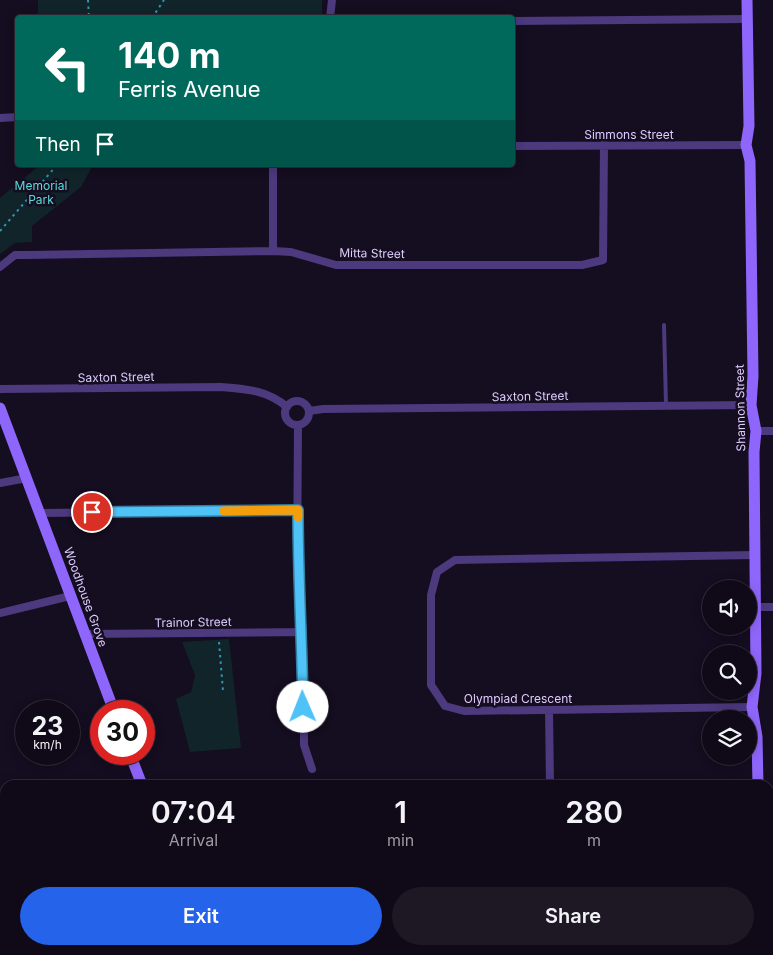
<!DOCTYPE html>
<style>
:root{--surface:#100a18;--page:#1e1825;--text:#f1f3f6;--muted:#9c9aa2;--line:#302b37;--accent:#2563eb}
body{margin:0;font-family:Inter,sans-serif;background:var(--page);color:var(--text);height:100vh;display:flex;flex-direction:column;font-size:19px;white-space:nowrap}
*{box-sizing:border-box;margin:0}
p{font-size:16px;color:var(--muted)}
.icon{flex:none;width:28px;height:28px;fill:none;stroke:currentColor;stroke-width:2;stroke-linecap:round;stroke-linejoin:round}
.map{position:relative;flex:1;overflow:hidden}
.panel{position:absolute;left:0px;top:780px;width:774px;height:175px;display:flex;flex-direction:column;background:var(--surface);border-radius:15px 15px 0 0;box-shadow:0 2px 12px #0003,0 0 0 1px var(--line)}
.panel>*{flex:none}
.hud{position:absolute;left:15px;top:15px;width:500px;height:152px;border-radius:5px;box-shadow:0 2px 12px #0003,0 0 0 1px var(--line);background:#00695c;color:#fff;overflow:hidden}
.controls{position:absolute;left:702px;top:580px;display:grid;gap:10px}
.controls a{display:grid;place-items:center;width:55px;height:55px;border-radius:50%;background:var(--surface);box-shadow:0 2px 12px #0003,0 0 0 1px var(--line);font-size:25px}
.speed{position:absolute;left:15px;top:700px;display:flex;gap:10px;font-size:25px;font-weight:700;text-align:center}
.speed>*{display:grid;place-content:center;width:65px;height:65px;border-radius:50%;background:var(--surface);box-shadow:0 2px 12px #0003,0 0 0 1px var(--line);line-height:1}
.speed small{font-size:12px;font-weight:400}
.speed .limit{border:8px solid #d22;background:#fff;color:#111}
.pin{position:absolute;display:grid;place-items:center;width:42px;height:42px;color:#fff;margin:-21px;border:2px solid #fff;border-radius:50%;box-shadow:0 1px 5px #0007}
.me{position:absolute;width:55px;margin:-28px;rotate:359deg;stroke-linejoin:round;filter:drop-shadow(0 0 4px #0008)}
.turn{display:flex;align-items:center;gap:18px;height:105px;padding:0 20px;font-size:22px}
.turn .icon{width:65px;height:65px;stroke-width:2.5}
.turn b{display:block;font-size:35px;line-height:42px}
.then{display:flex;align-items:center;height:48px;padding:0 20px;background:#0003;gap:10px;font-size:19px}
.eta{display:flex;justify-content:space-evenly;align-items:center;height:85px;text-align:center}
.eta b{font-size:30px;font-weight:600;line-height:35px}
.action{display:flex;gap:10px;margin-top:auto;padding:10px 20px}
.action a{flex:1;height:58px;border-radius:30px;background:var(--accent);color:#fff;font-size:20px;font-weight:600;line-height:58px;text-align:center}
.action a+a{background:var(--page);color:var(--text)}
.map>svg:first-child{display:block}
.green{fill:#10242a}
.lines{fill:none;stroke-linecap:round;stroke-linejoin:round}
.path{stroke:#3097af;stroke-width:2;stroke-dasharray:2.5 4;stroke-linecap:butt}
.lane{stroke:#4c397e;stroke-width:4}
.street{stroke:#4c397e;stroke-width:8}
.secondary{stroke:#8f66fb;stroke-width:11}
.route-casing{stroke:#337fa1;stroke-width:12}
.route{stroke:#4fc3f7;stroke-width:9}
.slow{stroke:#f59e0b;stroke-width:9}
.labels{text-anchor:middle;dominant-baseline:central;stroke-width:5;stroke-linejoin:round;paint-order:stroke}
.street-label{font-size:12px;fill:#dfcdfe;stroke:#150d20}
.park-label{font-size:12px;fill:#5bdcdb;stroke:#150d20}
</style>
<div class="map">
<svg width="773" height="955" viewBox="0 0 773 955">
<rect width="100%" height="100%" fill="#150d20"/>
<!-- green -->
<path class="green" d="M38,0H322V17L38,18Z
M40,165H93L81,187L32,226V242L15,243L0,254V198Z
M229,639L241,748L190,752L176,699L191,692L195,675L182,642Z"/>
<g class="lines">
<!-- path -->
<path class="path" d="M88,0L89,18
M152,18L164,0
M0,231L57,165
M219,642L223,691"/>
<!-- lane -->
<path class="lane" d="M664,325L666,405
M100,950L102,955"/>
<!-- street -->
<path class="street" d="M330,18L332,0
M512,21L747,19
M0,118L18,117
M512,146L746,145
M273,165V251
M0,267L15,255H28L273,251L291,252L336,265H582L603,260L604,144
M0,389L221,387C246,389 267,390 287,407
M285 413a12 12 0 1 1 24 0a12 12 0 1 1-24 0Z
M309,411L323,409L751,405
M298,425L297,575L303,632L304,745L312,769
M756,431H773
M0,483L27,478
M41,513L297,510
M756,607H773
M0,613L70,596
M84,634L303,632
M752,707L464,711L445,706L431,685V595L437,572L455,560L755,555
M549,710L550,785
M0,854L5,867
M37,950L39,955
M426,950V955
M552,950V955"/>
<!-- secondary -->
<path class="secondary" d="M747,0L749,126L746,145L750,161L753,376L751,405L756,431L754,452L756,673L752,707L757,737L758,785
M0,408L114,711
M130,754L142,785
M769,888L773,896
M204,950L206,955"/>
</g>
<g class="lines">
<!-- route casing -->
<g class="route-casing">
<path id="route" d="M92,512L298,510C298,576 302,641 303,707"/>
</g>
<!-- route -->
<use href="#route" class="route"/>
<!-- slow -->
<path class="slow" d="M224,511L298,510V517"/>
</g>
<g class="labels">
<!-- street labels -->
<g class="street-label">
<text x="629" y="134">Simmons Street</text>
<text transform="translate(372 253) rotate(1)">Mitta Street</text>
<text transform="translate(116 377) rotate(-1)">Saxton Street</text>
<text transform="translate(530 396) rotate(-1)">Saxton Street</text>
<text transform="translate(740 408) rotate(-91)">Shannon Street</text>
<text transform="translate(86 597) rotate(70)">Woodhouse Grove</text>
<text transform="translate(193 622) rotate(-1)">Trainor Street</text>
<text x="518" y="698">Olympiad Crescent</text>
</g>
<!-- park labels -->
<g class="park-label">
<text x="41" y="185">Memorial<tspan x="41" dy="14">Park</tspan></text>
</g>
</g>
</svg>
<div class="controls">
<a><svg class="icon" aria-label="sound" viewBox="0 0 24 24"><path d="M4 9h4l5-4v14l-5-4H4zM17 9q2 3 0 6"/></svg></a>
<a><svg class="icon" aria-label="search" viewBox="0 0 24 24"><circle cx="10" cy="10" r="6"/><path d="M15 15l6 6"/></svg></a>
<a><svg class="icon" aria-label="layers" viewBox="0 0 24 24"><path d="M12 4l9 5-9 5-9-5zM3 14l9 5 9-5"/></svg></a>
</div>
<div class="speed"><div>23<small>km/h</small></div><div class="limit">30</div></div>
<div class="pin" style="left:92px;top:512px;background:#d93025"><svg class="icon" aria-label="arrive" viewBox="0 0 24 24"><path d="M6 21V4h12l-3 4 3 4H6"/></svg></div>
<svg class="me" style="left:303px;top:707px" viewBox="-20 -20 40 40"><circle r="19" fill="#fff"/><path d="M0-13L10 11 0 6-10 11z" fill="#4fc3f7"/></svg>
<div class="hud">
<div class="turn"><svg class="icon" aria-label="left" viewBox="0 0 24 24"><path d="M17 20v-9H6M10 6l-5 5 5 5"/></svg><div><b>140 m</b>Ferris Avenue</div></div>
<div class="then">Then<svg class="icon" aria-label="arrive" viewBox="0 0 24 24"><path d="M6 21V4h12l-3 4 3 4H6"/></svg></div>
</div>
<section class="panel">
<div class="eta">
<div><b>07:04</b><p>Arrival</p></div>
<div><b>1</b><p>min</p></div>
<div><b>280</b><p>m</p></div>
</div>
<div class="action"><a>Exit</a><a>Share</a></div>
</section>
</div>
